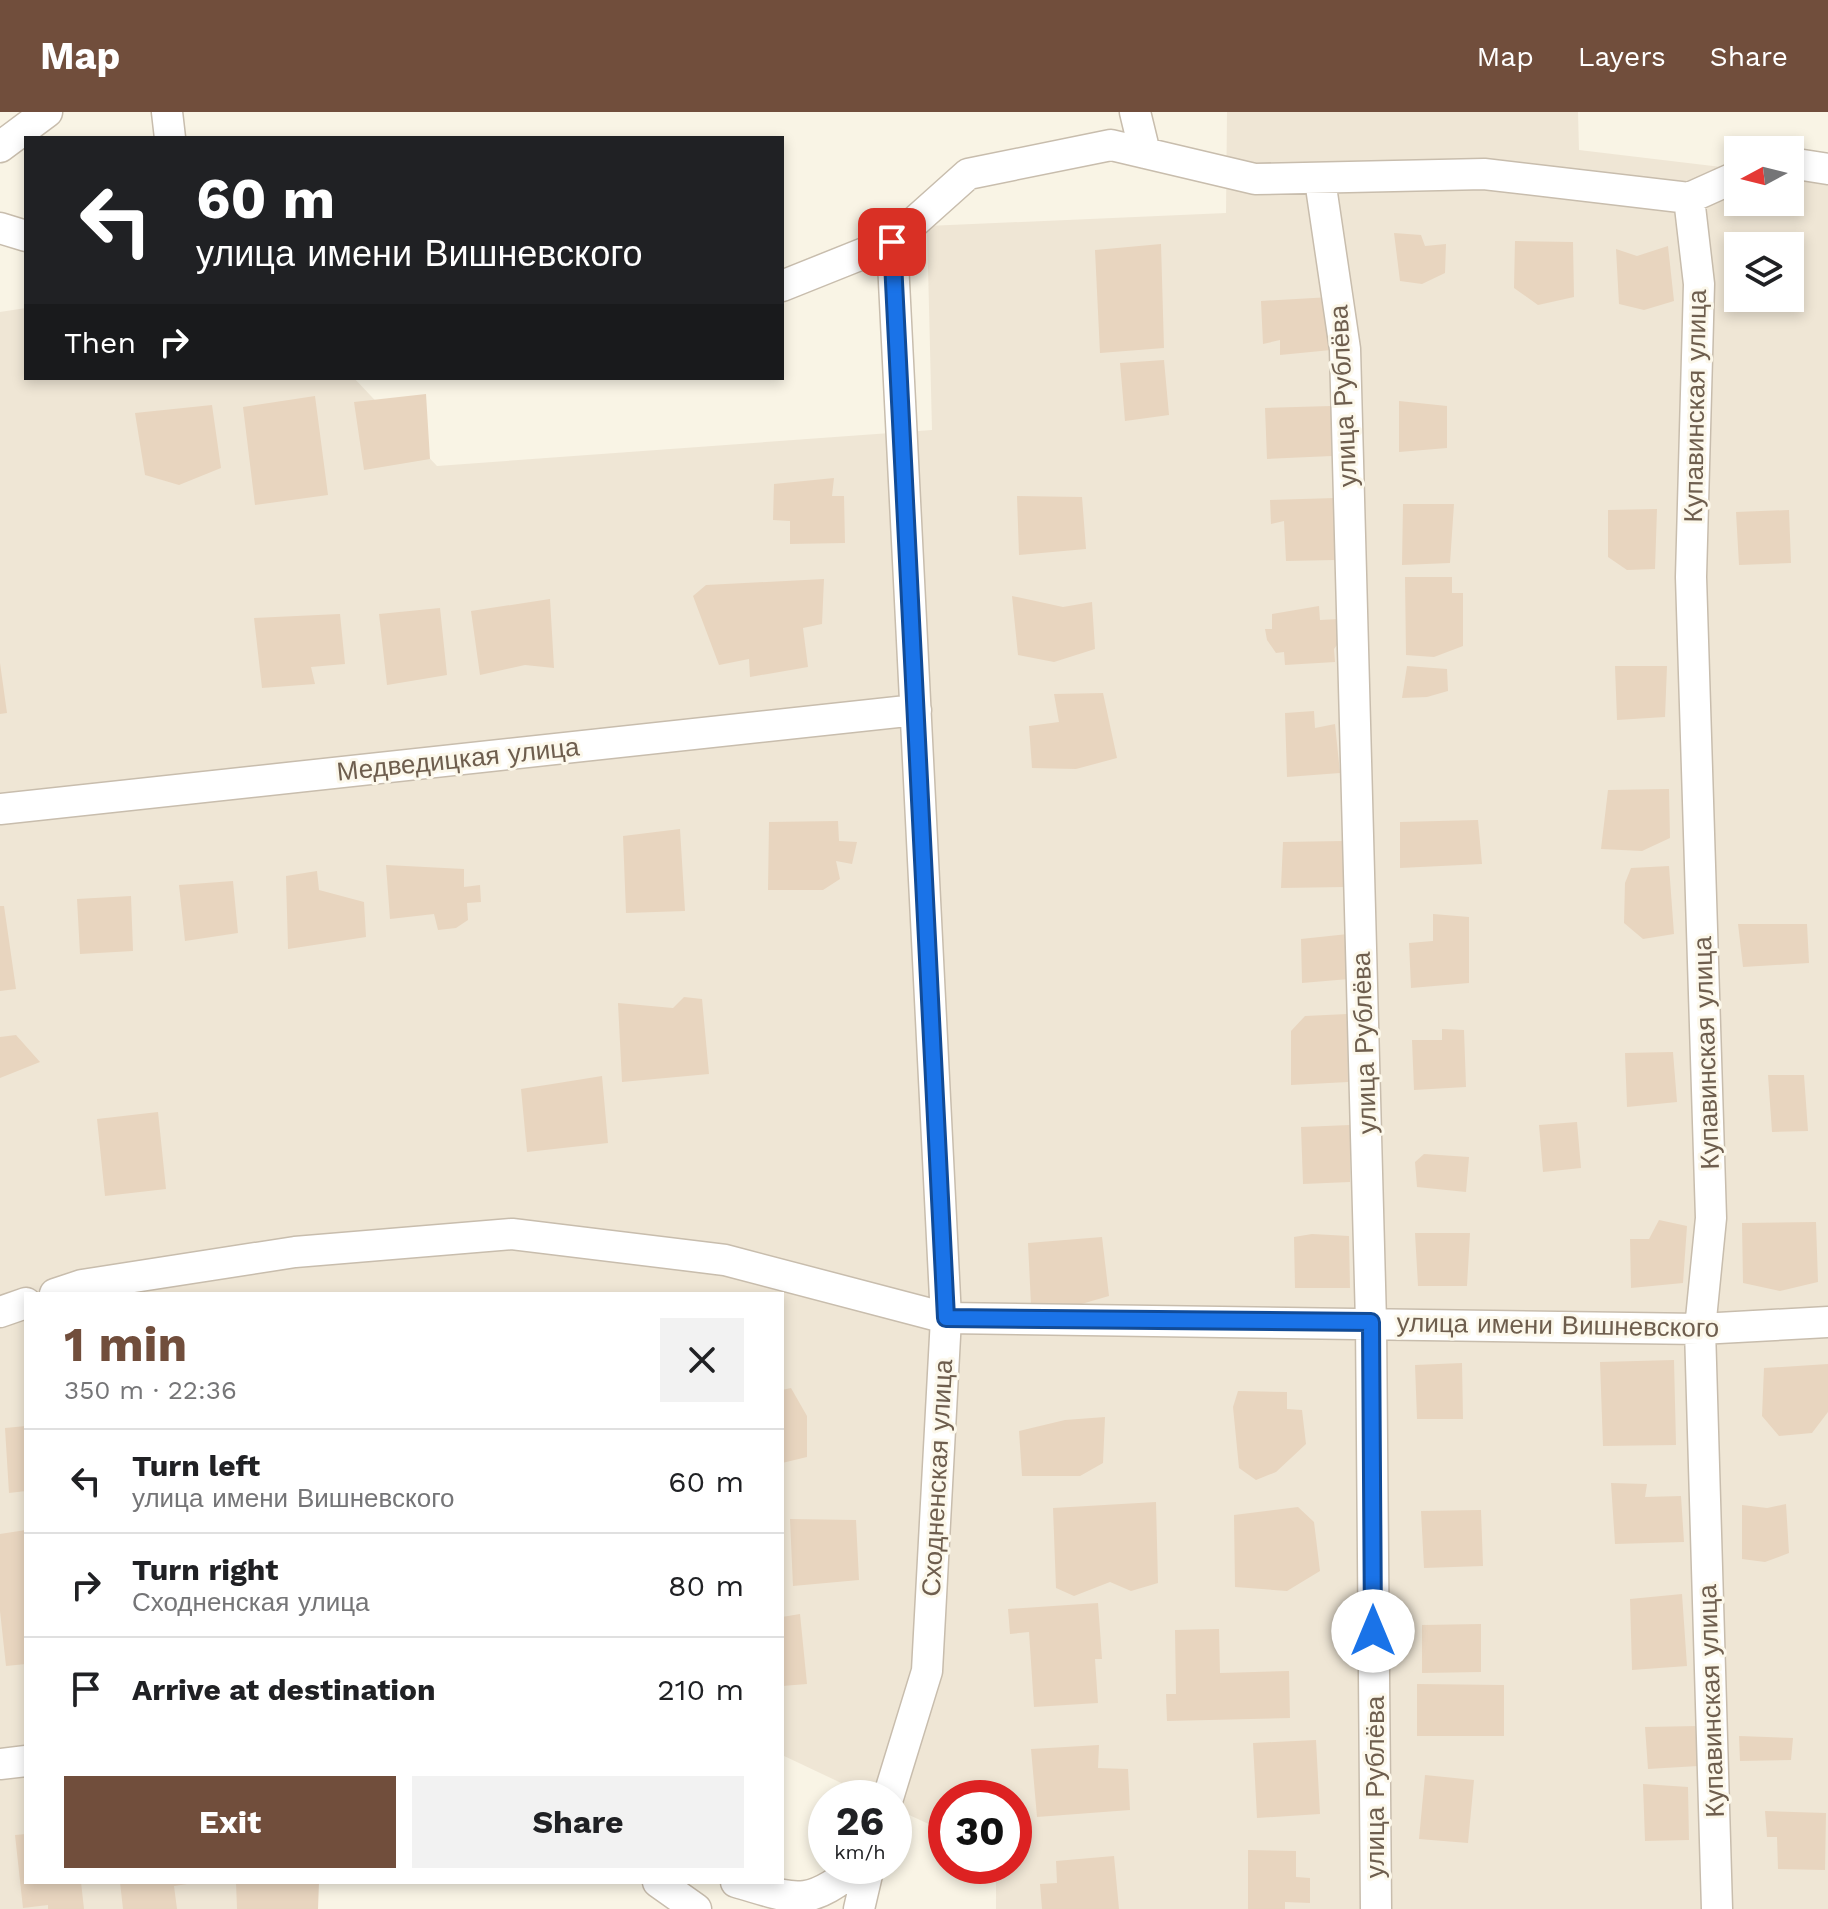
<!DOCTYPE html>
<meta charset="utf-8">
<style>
:root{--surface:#fff;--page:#f2f2f2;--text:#202124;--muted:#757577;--line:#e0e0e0;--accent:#714e3c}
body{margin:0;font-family:"Work Sans",sans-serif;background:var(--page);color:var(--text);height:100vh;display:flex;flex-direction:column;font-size:30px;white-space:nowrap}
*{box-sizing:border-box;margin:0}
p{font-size:26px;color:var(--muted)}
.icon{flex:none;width:44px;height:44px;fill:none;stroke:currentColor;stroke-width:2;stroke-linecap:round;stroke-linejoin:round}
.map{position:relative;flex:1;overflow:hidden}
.drawer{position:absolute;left:24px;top:1180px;width:760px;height:592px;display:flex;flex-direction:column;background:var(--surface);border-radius:0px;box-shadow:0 4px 12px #0003}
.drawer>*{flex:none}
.top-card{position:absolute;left:24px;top:24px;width:760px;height:244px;border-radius:0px;box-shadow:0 4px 12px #0003;background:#202124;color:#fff;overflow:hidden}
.needle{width:52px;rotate:263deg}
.fabs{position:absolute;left:1724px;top:24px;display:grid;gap:16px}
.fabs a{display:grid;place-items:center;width:80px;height:80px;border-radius:0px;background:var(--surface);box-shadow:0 4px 12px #0003;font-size:40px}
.speed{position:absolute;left:808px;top:1668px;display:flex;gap:16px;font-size:40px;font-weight:700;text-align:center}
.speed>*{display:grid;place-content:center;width:104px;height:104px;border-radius:50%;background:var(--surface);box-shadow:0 4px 12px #0003;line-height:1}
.speed small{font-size:20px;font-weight:400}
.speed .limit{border:12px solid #d22;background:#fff;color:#111}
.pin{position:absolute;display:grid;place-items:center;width:68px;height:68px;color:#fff;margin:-34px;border-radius:16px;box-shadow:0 4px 12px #0006}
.me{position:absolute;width:88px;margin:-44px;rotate:0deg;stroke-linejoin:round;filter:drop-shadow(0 0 6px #0008)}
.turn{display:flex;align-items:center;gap:28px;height:168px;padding:0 40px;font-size:36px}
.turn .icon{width:104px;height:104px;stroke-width:2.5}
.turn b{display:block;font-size:56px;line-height:68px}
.then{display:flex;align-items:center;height:76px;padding:0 40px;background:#0003;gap:16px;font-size:30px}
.round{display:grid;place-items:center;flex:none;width:84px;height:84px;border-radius:0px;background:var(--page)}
.summary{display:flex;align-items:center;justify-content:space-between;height:136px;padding:0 40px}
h1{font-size:48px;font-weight:700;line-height:60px;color:var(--accent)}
.action{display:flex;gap:16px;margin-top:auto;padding:16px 40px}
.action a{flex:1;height:92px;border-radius:0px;background:var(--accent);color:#fff;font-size:32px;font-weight:700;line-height:92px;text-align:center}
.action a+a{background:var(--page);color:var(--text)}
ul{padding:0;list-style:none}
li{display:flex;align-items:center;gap:24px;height:104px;padding:0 40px;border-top:2px solid var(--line)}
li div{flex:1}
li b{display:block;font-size:30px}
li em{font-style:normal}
header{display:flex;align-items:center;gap:48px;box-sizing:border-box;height:112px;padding:0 40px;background:var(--accent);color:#fff}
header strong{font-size:38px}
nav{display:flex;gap:44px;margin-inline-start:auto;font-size:28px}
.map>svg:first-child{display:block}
.residential{fill:#efe6d5;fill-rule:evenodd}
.building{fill:#e8d5bf}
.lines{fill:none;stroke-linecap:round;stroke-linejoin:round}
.street-casing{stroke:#c8bdad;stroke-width:33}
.street{stroke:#fff;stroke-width:30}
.route-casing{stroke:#114b97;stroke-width:20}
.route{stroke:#1a73e8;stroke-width:14}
.labels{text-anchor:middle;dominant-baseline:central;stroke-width:6;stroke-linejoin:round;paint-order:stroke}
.street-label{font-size:26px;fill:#6e5e4e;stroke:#fcf8eb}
</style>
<header>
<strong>Map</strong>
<nav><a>Map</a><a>Layers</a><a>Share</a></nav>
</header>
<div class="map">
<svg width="1828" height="1797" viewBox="0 0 1828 1797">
<rect width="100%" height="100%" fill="#f9f4e5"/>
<!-- residential -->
<path class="residential" d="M1227,0H1578L1579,38L1738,57V90H1790V64L1828,69V1797H996V1754H1014V1686H946V1720L894,1696V1686H873L782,1643V1182H26V1770H310L313,1797H0V200L26,196V266H354L437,354L932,318L927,114L1226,101ZM1738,134H1790V186H1738Z"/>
<!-- building -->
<path class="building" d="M1394,121L1421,123L1425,134L1446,132L1445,161L1422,172L1400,169Z
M1515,129L1573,130L1574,185L1538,193L1514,176Z
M1161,132L1164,236L1100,241L1095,138Z
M1668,134L1674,189L1644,198L1619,192L1616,137L1637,144Z
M1734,145L1738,146V186H1790V147L1795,148L1797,200L1735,198Z
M1331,185V238L1280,243V228L1263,232L1261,189Z
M1164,248L1169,303L1125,309L1120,251Z
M426,282L430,347L364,358L354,290Z
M315,284L328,383L255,393L243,295Z
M1399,289L1447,294V336L1399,340Z
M212,293L221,356L179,373L145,363L135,301Z
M1331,294L1332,344L1267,347L1265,296Z
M834,366L832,384H844L845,431L790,432V409L773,408L774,372Z
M1017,384L1082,385L1086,437L1019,443Z
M1335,386V448L1286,449L1284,409L1271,412L1270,388Z
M1403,392H1454L1450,451L1402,453Z
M1657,397L1655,457L1627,458L1608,445V398Z
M1789,398L1791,451L1739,453L1736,400Z
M1405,465H1452V481H1463V534L1434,545L1406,543Z
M824,467L822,512L803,516L808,555L750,565L749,547L719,553L693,484L706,473Z
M1012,484L1063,495L1092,490L1095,537L1054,550L1018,543Z
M550,487L554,556L525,553L480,563L471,499Z
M1319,494L1320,508L1339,507L1340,529L1334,537L1335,550L1285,553L1284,540L1276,541L1267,528L1265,517H1272V502Z
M440,496L447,563L387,573L379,502Z
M340,502L345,552L311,555L315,572L262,576L254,506Z
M0,551L7,601L0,602Z
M1407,554L1447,557L1448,579L1427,585L1402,586Z
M1615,554H1667L1665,605L1617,608Z
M1103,581L1117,646L1076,657L1032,656L1029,614L1059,610L1054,582Z
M1314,599L1315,616L1335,612L1340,661L1287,665L1285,601Z
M1669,677L1670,726L1642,739L1601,737L1608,678Z
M1478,708L1482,752L1400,756V710Z
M838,709L839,729L857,730L852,752L836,749L840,767L823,778H768L769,710Z
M680,717L685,799L626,801L623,724Z
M1344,729L1345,775L1281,776L1283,730Z
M386,753L464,757V775L480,773L481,790L467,791L468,808L456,816L438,818L434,802L390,807Z
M1669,754L1674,822L1643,827L1624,811L1625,771L1631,756Z
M317,759L319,778L364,790L366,825L288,837L286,764Z
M233,769L238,821L185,829L179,773Z
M131,784L133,839L80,842L77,787Z
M0,794H4L16,877L0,879Z
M1433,802L1469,805V871L1411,876L1409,831L1433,829Z
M1738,812H1807L1809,851L1743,855Z
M1348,822L1349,867L1302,871L1301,827Z
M684,885L702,887L709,962L622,970L618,891L673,896Z
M1347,902L1348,970L1291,973V919L1305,904Z
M1442,917L1464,918L1466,975L1414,978L1412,928H1442Z
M16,923L40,950L0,966V925Z
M1673,940L1677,990L1627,995L1625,941Z
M1768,963H1804L1808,1019L1772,1020Z
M602,964L608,1031L527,1040L521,977Z
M158,1000L166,1077L105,1084L97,1007Z
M1577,1010L1581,1056L1543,1060L1539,1013Z
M1350,1013V1070L1303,1072L1301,1015Z
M1424,1042L1469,1045L1466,1080L1417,1075L1415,1050Z
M1659,1108L1687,1114L1683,1171L1631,1176L1630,1127H1649Z
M1816,1110L1818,1170L1780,1179L1743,1171L1742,1111Z
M1415,1121H1470L1467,1174H1418Z
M1312,1122L1349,1124L1350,1176H1295L1294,1125Z
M1102,1125L1109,1184L1071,1195L1031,1193L1028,1131Z
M1674,1248L1676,1333L1603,1334L1600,1250Z
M1462,1251L1463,1307H1417L1415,1253Z
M1828,1252V1300L1812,1321L1779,1324L1762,1304L1764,1256Z
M791,1276L807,1304V1345L782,1351V1278Z
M1238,1279L1287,1280V1297L1302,1298L1306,1332L1276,1360L1256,1368L1239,1356L1233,1295Z
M1105,1305L1103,1351L1080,1364H1022L1019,1319L1065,1308Z
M26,1314V1379L9,1381L5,1316Z
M1611,1371L1647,1372L1645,1385L1681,1384L1684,1430L1615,1432Z
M1156,1390L1158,1471L1131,1479L1110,1470L1074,1484L1056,1476L1053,1396Z
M1786,1392L1789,1441L1765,1450L1742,1447V1393L1767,1396Z
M1298,1395L1314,1410L1320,1459L1287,1479L1235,1475L1234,1403Z
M1481,1398L1483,1454L1424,1456L1421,1399Z
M790,1407L856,1408L859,1468L793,1474Z
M26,1418V1552L6,1554L0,1499V1422Z
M1682,1482L1687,1554L1632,1558L1630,1487Z
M1098,1491L1102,1547H1095L1098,1591L1034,1595L1029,1520L1010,1522L1008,1497Z
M800,1502L807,1572L782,1574V1505Z
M1481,1512V1560L1422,1561V1513Z
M1219,1517L1220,1561L1289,1559L1290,1606L1167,1609L1166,1582H1176L1175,1518Z
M1417,1572L1504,1573V1624H1417Z
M1698,1614V1654L1648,1657L1645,1615Z
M1739,1624L1793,1626L1791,1648L1740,1649Z
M1316,1628L1320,1702L1257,1706L1253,1631Z
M1099,1633L1098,1656L1128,1657L1130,1698L1037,1705L1031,1637Z
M1425,1663L1474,1668L1468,1731L1419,1727Z
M1643,1672L1688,1675L1689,1728L1645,1729Z
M1765,1699L1826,1701L1825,1758L1778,1757L1777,1725H1767Z
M26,1722V1770H81L84,1797H48V1793L23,1796L15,1723Z
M1248,1738L1296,1739V1765L1310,1766V1791L1285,1790V1797H1248Z
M1114,1744L1119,1797H1042L1040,1772L1057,1771L1056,1749Z
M120,1770H187V1772L174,1774L177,1797H123Z
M236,1770H319L318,1797H237Z"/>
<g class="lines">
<!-- street casing -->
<g class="street-casing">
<path id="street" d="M167,0L170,26
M1135,0L1145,41
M0,35L47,0
M1790,51L1828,57
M1320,68L1345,237L1371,1210L1376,1797
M1689,86L1699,172L1691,465L1711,1106L1700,1217L1717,1797
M0,116L26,124
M782,174L892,130L968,62L1111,33L1255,67L1484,62L1689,86L1738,64
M0,697L916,598
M55,1182L82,1173L295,1140L512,1122L725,1148L946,1206L1700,1217L1828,1210
M0,1200L26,1191
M0,1652L26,1649
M888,1686L927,1559L946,1206L892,130
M658,1770L696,1797
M736,1770C795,1787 807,1797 858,1754
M859,1797L869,1754"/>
</g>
<!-- street -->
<use href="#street" class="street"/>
</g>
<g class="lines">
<!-- route casing -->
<g class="route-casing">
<path id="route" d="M892,130L946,1206L1371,1210L1373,1519"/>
</g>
<!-- route -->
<use href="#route" class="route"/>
</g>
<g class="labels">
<!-- street labels -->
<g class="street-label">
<text transform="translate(1343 284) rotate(-93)">улица Рублёва</text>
<text transform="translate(1695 294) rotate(-89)">Купавинская улица</text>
<text transform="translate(458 647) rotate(-6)">Медведицкая улица</text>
<text transform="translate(1364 931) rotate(-92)">улица Рублёва</text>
<text transform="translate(1706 941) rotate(-92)">Купавинская улица</text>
<text transform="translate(1558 1213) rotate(1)">улица имени Вишневского</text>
<text transform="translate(937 1366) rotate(-87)">Сходненская улица</text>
<text transform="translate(1711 1589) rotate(-92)">Купавинская улица</text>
<text transform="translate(1375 1675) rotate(-90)">улица Рублёва</text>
</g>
</g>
</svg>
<div class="fabs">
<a><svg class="needle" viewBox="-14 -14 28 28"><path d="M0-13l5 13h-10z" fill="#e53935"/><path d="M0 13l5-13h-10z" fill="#757577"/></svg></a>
<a><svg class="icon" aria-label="layers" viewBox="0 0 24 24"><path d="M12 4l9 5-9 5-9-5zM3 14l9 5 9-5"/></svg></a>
</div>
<div class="speed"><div>26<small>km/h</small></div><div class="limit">30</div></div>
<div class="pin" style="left:892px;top:130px;background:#d93025"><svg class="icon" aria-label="arrive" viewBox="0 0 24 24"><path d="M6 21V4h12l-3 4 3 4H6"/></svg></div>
<svg class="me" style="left:1373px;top:1519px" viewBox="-20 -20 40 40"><circle r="19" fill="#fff"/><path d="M0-13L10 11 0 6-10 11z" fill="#1a73e8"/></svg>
<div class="top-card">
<div class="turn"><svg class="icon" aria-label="left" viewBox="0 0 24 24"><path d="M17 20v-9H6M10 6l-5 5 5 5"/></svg><div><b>60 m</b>улица имени Вишневского</div></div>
<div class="then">Then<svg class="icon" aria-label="right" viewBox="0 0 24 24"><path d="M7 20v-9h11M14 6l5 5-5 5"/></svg></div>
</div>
<section class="drawer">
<div class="summary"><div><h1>1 min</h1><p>350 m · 22:36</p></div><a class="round"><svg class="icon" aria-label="close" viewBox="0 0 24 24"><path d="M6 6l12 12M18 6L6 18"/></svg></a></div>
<ul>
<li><svg class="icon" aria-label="left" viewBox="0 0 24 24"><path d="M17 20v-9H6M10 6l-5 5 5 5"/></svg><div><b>Turn left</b><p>улица имени Вишневского</p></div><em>60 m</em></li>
<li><svg class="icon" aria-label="right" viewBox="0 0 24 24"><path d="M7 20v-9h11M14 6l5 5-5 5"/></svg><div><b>Turn right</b><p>Сходненская улица</p></div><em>80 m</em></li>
<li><svg class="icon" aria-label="arrive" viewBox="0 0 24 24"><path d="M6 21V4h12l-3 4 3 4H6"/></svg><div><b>Arrive at destination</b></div><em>210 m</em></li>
</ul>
<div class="action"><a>Exit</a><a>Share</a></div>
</section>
</div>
